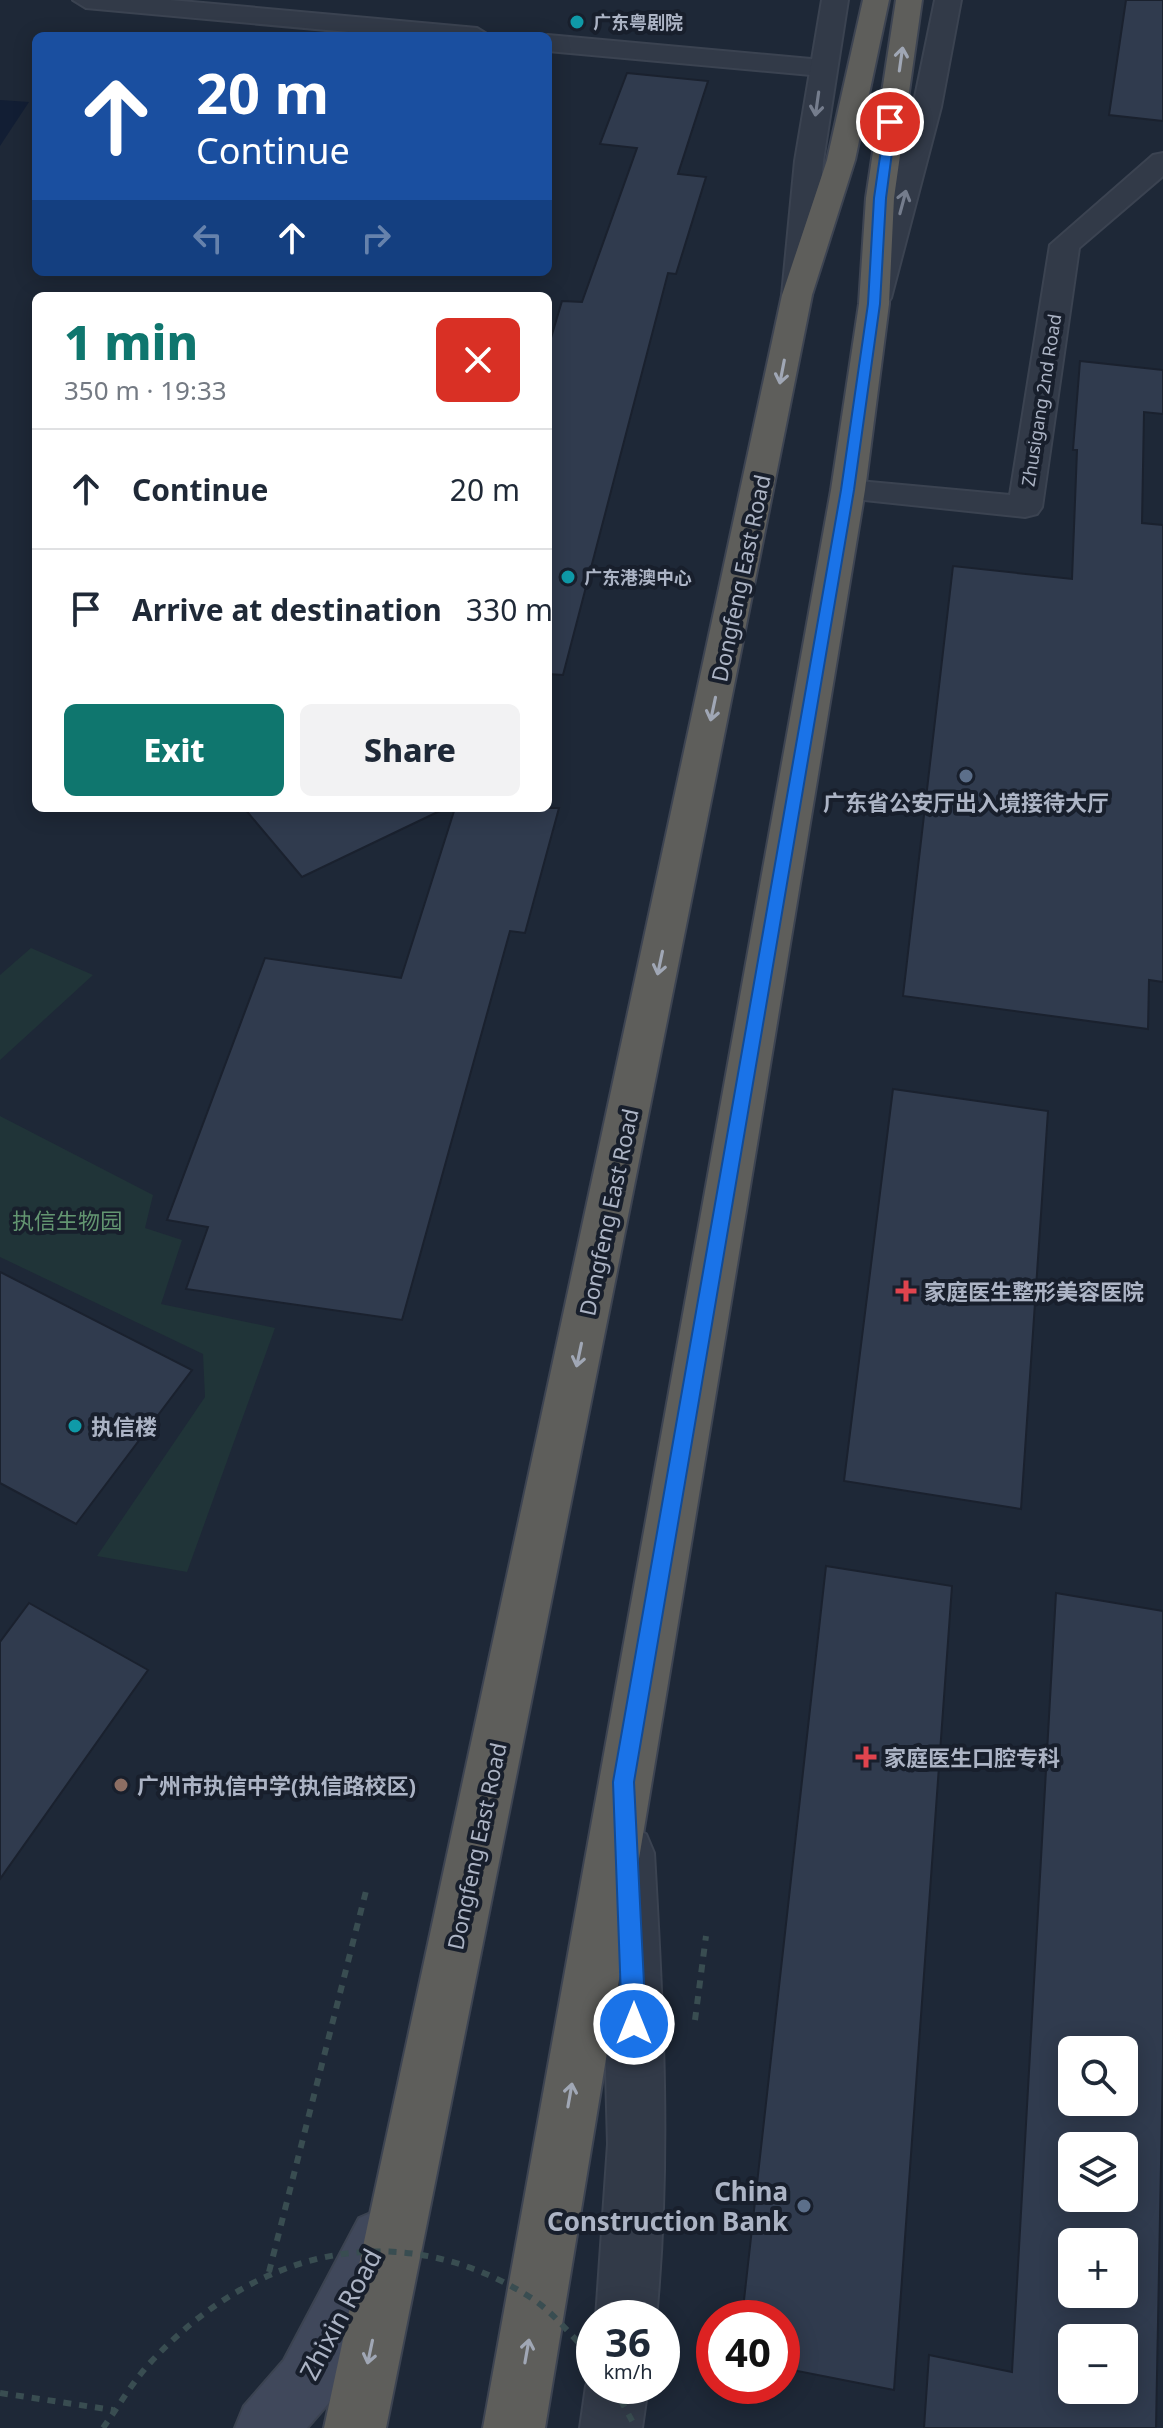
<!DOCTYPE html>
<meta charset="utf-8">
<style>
:root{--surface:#fff;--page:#f2f2f3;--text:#1f2937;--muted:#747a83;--line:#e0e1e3;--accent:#0f766e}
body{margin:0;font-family:"Noto Sans","Noto Sans SC",sans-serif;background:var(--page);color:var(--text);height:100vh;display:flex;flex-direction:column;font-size:30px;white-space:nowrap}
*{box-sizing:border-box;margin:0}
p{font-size:26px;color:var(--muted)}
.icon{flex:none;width:44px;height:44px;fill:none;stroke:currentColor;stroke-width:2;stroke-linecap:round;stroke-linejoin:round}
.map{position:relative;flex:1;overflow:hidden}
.details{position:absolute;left:32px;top:292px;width:520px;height:520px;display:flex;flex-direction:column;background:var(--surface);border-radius:12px;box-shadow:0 4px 20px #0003}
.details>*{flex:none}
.guide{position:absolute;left:32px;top:32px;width:520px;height:244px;border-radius:12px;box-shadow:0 4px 20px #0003;background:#1a4fa0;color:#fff;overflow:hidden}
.fabs{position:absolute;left:1058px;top:2036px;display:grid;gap:16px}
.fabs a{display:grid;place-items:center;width:80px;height:80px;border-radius:12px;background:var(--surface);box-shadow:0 4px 20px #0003;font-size:40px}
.speed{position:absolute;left:576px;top:2300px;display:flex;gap:16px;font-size:40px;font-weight:700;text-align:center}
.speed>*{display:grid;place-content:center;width:104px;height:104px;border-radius:50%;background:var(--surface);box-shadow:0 4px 20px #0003;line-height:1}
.speed small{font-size:20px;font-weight:400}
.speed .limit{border:12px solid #d22;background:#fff;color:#111}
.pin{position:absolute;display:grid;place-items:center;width:68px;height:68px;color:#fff;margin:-34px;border:4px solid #fff;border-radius:50%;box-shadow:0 2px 8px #0007}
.me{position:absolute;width:88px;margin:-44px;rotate:0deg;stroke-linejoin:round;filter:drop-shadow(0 0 6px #0008)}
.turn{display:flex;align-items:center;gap:28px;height:168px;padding:0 32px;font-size:36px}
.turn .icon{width:104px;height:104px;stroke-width:2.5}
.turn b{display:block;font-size:56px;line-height:68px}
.lanes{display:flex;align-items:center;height:76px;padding:0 32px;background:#0003;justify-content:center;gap:40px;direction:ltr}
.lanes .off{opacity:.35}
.round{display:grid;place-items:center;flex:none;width:84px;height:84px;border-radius:12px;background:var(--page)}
.headline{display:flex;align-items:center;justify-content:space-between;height:136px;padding:0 32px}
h1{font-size:48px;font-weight:800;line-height:60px;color:var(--accent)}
.action{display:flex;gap:16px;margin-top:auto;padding:16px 32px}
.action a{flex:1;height:92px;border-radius:12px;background:var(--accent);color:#fff;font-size:32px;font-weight:800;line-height:92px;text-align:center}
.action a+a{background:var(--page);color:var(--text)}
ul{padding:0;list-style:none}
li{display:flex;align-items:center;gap:24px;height:120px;padding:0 32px;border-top:2px solid var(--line)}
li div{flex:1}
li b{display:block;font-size:30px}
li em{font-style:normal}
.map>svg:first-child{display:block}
.green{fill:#203438}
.water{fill:#121e34}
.building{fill:#303b4e;stroke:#1a212e;stroke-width:2;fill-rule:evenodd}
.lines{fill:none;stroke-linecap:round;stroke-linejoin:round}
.minor-casing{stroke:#3b4351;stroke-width:4}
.tertiary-casing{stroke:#3b4351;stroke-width:4}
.secondary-casing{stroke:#3b4351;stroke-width:4}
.trunk-casing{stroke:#3d4452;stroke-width:4}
.path{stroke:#394d51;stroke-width:6;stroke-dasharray:8 8;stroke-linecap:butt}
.minor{fill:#323a48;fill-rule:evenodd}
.tertiary{fill:#323a48;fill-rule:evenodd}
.secondary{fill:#40485b;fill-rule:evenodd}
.trunk{fill:#5e5e5b;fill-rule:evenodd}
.path-bridge{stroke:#394d51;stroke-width:6;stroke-dasharray:8 8;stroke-linecap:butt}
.oneway{stroke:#a0a7b5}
.oneway2{stroke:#757d8d}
.route{fill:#1a73e8;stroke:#114b97;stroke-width:2}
.culture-dot{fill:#0f9aa8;stroke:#181f2c;stroke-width:3}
.service-dot{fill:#5c6f8a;stroke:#181f2c;stroke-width:3}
.health-dot{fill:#e0444e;stroke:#181f2c;stroke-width:3}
.education-dot{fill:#8d6e63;stroke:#181f2c;stroke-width:3}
.labels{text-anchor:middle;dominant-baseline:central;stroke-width:8;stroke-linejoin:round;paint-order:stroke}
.far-poi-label{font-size:18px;font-weight:bold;fill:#acb4c5;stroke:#181f2c;text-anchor:start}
.far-street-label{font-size:18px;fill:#acb4c5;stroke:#181f2c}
.street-label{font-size:22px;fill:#acb4c5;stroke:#181f2c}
.poi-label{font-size:22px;font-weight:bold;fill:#acb4c5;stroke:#181f2c;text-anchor:start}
.park-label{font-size:22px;fill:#639671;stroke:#181f2c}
.near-poi-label{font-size:26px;font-weight:bold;fill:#acb4c5;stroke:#181f2c;text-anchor:end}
.near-street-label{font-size:26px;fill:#acb4c5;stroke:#181f2c}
</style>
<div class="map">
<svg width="1163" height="2428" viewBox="0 0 1163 2428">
<rect width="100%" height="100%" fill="#1e2837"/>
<!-- green -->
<path class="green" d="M31,948L93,975L0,1060V975Z
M0,1116L153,1195L145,1228L182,1240L161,1304L275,1328L187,1572L97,1556L205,1397L203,1354L0,1257Z"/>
<!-- water -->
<path class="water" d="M0,100L29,102L0,146Z"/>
<!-- building -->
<path class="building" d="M1126,0H1163V121L1109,115Z
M627,73L708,81L678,174L706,177L676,274L668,273L563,675L548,674V348L562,301L582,302L637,148L600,144Z
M1080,361L1163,370V414L1144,412L1142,523L1163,525V982L1149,980L1148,1029L903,996L953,566L1072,579L1077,450H1073Z
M244,808H446L302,877Z
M455,808H559L525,933L510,931L402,1320L186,1289L208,1227L167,1220L265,958L401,978Z
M893,1089L1048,1111L1021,1509L844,1481Z
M0,1272L192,1370L76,1524L0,1483Z
M826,1566L952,1586L894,2390L782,2368V2318H742Z
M1056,1593L1163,1611V2059L1156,2428H924L929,2355L1012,2372ZM1072,2050H1124V2102H1072ZM1072,2146H1124V2198H1072ZM1072,2242H1124V2294H1072ZM1072,2338H1124V2390H1072Z
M29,1603L148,1670L0,1879V1642Z"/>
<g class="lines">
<!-- minor casing -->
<g class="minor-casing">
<path id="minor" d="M73,0H170L477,28L490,36H392L86,8Z
M548,35L822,60L831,62L835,68L831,74L822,76L548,51V36H544Z
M1163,153V176L1079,248L1042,507L1037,514L1025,517L836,497L831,490L836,483L848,480L1010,495L1050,245L1153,155Z"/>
</g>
<!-- tertiary casing -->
<g class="tertiary-casing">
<path id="tertiary" d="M822,0H848L823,161L812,295L808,301H786L782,295L795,161Z
M935,0H961L941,107L891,298L887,304H865L861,298L913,107Z
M627,1826L646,1834L654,1853C663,2008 671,2163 656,2318H596L608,2144L600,1853L608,1834Z
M594,2367V2386H648L642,2428H580L586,2386Z"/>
</g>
<!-- secondary casing -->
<g class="secondary-casing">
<path id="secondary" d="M380,2209L401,2218L410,2239L328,2404L307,2428H235L244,2406L284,2360L359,2218Z"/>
</g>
<!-- trunk casing -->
<g class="trunk-casing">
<path id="trunk" d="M863,0H889L855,160L812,295L386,2428H324L782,295L827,160Z
M896,0H922L894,198L889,304L865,490L545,2428H483L831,490L859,304L866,198Z"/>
</g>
<!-- path -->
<path class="path" d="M695,2020L706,1936
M269,2272L366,1891
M0,2393L113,2410"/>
<!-- minor -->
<use href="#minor" class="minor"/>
<!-- tertiary -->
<use href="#tertiary" class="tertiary"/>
<!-- secondary -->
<use href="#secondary" class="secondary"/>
<!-- trunk -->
<use href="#trunk" class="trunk"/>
<!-- path-bridge -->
<path class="path-bridge" d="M613,2386L636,2428
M103,2428C118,2407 132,2383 149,2364C254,2249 399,2213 533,2299C555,2314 575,2340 594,2359"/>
</g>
<!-- one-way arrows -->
<defs><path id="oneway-shaft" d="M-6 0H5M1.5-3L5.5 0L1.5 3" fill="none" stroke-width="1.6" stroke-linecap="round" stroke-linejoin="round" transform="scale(2)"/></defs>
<g class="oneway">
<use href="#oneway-shaft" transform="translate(901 59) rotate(-82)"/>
<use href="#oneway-shaft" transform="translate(782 372) rotate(101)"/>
<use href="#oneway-shaft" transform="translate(713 709) rotate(102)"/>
<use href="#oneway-shaft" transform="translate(660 963) rotate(102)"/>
<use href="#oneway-shaft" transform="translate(579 1355) rotate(102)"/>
<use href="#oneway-shaft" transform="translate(570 2095) rotate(-80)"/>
<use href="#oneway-shaft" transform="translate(527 2351) rotate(-80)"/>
<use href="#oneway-shaft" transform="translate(370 2352) rotate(102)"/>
</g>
<g class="oneway2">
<use href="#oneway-shaft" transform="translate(817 104) rotate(98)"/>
<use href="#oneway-shaft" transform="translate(903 202) rotate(-75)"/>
</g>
<!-- route -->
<path class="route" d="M890,119L896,122L886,198L880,304L854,490L634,1782L646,2024L642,2032L634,2036L626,2032L622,2024L613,1782L841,490L868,304L874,198L885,122Z"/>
<!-- markers -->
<g class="culture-dot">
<circle cx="577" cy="22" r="8"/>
<circle cx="568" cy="577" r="8"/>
<circle cx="75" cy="1426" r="8"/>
</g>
<g class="service-dot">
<circle cx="966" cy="776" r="8"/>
<circle cx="804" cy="2206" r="8"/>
</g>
<g class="health-dot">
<path d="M902 1279h8v8h8v8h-8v8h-8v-8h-8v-8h8z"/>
<path d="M862 1745h8v8h8v8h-8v8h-8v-8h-8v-8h8z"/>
</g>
<circle class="education-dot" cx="121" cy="1785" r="8"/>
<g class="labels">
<!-- far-poi labels -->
<g class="far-poi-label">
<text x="593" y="22">广东粤剧院</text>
<text x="584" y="577">广东港澳中心</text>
</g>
<!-- far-street labels -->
<g class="far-street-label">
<text transform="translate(1041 400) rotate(-81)">Zhusigang 2nd Road</text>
</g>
<!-- street labels -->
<g class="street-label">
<text transform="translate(740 578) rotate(-78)">Dongfeng East Road</text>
<text transform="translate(608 1212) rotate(-78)">Dongfeng East Road</text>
<text transform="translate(476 1846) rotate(-78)">Dongfeng East Road</text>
</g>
<!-- poi labels -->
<g class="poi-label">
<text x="966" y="802" text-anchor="middle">广东省公安厅出入境接待大厅</text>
<text x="924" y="1291">家庭医生整形美容医院</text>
<text x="91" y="1426">执信楼</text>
<text x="884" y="1757">家庭医生口腔专科</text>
<text x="137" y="1785">广州市执信中学(执信路校区)</text>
</g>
<!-- park labels -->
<g class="park-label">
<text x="67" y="1220">执信生物园</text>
</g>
<!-- near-poi labels -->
<g class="near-poi-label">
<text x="788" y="2191">China<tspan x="788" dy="30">Construction Bank</tspan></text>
</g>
<!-- near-street labels -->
<g class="near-street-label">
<text transform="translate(340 2314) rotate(-62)">Zhixin Road</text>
</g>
</g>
</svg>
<div class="fabs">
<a><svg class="icon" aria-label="search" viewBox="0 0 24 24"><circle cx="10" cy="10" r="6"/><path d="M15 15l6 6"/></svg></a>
<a><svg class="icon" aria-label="layers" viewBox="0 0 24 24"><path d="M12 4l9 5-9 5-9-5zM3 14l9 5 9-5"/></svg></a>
<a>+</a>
<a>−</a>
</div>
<div class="speed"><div>36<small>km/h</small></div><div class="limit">40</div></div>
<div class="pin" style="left:890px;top:122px;background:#d93025"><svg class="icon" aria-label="arrive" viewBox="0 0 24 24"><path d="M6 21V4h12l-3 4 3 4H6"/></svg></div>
<svg class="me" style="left:634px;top:2024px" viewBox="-20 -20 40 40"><circle r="17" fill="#1a73e8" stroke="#fff" stroke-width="3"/><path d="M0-11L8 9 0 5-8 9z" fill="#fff"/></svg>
<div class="guide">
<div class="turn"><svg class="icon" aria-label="ahead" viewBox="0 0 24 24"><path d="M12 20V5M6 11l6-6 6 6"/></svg><div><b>20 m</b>Continue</div></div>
<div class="lanes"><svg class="icon off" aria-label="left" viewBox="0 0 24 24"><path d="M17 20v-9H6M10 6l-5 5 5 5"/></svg><svg class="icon" aria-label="ahead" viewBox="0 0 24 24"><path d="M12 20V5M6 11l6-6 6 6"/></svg><svg class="icon off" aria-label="right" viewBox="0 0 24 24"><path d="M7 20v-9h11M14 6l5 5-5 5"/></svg></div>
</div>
<section class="details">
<div class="headline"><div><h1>1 min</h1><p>350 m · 19:33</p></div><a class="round" style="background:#d93025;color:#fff"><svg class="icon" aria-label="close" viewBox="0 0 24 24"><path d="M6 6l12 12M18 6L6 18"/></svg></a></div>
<ul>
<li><svg class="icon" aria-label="ahead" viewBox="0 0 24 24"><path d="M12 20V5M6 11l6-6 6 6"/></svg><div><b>Continue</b></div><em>20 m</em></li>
<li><svg class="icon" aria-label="arrive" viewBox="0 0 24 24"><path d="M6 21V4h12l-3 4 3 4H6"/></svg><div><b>Arrive at destination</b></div><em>330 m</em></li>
</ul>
<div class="action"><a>Exit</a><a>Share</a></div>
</section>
</div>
